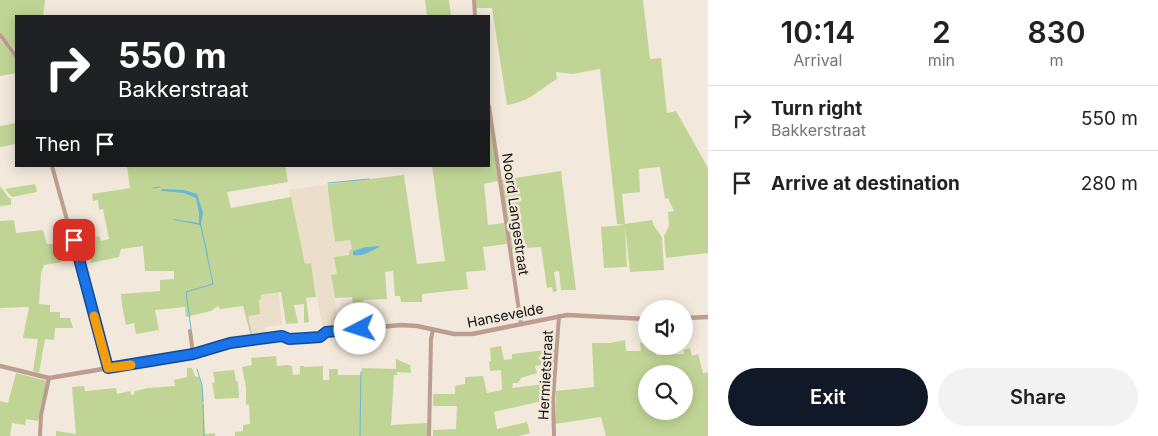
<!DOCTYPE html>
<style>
:root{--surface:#fff;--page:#f2f2f2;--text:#222;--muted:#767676;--line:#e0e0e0;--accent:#111827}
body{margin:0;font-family:Inter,sans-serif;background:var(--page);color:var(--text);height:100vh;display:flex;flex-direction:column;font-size:19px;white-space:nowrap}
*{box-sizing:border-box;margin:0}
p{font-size:16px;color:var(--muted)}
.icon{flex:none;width:28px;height:28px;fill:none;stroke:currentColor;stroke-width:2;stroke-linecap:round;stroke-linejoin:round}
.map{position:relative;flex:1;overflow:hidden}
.sheet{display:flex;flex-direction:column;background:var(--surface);width:450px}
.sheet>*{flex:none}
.guide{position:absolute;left:15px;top:15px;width:475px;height:152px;border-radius:0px;box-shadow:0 2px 12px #0003;background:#202124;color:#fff;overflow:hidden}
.fabs{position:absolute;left:638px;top:300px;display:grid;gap:10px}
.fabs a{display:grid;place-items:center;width:55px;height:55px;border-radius:50%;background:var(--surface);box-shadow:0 2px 12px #0003;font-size:25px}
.pin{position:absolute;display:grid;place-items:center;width:42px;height:42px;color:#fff;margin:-21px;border-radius:10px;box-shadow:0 2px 8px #0006}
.me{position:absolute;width:55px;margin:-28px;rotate:265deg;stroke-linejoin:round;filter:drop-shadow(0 0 4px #0008)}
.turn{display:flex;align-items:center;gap:18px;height:105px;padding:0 20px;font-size:22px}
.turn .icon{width:65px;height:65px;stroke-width:2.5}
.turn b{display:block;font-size:35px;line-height:42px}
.then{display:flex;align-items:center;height:48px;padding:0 20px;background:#0003;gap:10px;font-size:19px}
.eta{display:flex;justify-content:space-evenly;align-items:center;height:85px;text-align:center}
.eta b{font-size:30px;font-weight:600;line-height:35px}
.primary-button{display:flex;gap:10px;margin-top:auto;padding:10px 20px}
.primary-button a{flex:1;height:58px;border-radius:30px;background:var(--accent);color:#fff;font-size:20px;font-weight:600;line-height:58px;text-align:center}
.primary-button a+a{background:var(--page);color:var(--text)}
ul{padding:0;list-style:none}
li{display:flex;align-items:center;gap:15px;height:65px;padding:0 20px;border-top:1px solid var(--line)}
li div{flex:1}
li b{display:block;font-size:19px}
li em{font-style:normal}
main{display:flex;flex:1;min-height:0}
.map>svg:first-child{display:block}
.built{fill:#ebdeca}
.green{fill:#c0d595;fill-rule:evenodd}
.water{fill:#69b6da}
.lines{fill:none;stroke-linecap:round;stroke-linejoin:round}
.stream{stroke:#69b6da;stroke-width:1}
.minor{stroke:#bc9e90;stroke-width:4}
.tertiary{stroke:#bc9e90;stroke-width:4.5}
.route-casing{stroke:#114b97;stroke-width:12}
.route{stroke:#1a73e8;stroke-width:9}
.slow{stroke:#f59e0b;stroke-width:9}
.labels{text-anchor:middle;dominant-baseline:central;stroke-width:5;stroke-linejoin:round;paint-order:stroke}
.street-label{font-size:14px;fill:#14110c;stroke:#f2e9dc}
</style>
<main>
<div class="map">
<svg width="708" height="436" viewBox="0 0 708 436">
<rect width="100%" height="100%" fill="#f2e9dc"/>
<!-- built -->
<path class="built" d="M328,184V191L335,242L350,240L352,250L337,274L331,276L339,328L323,330L311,264L305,265L289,190Z
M279,293L282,325L265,327L266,335L253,337L248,316L260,313L259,300L261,295Z"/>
<!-- green -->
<path class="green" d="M0,0H45L43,16H16V51L0,33Z
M425,0H449L451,16H427Z
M475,0H643L650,59L661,58L667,113L676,111L708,168V253L666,258L664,236L669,226L668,212L674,211L668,198L665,199L660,167L639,169L640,192L622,194L625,224L652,220L654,226L662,237L664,270L630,272L625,226L627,267L604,268L601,227L625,225L617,224L600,69L572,74L556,72L557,79C537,91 531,101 507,105L492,8H476Z
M0,39L16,59V73L0,76Z
M489,117L498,181L484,184L488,225L504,223L507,244L483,247L486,270L466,272L468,289L422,294V302H401L400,296H395L393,271L385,272L387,299L363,300L364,312L354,313L352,297L335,298L331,275L337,274L334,257L349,255V251L352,249L350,240L335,242L328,191V184L404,175L417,264L445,261L432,166H489Z
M16,123V144L0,147V126Z
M127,166H285L288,182L227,192L231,208L291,197L305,264L311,263L316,297L306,298L309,322L304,323V304L294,305L298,323L286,324L281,292L261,295V299L259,300L260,314L248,316L253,337H251L243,306L220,309L218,306L211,311L186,317L185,307L155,310L159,330L136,334L134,323L126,325L122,305L121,294L160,291V280L174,279V271H145L143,246L121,249L119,257L91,263L86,239L99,236L101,241L109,239L103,209L99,210L98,200L93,201L92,194L130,188Z
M561,171L576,290H561L559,271L554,272L557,291L553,292L552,287L547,288L541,247L512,249L501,180Z
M35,184L37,192L12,197L5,189Z
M0,186L9,198H11V205L0,206Z
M14,220L16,233L43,230L47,244H60L62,262L44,265L41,273L39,304L50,305V312H60V318H70L73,328H55L54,340L45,339L39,373L33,371L38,339L23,338L29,307L0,308V221Z
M625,340L626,351H641L640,343L646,342V346H654L656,355L684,354V350L690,348L692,356L698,354L703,373L708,372V436H606L601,417L555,424L556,391L594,387L592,343H610ZM646,374H684V411H646Z
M501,346L504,360L512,359V354L555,349L554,363L535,366L537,373L521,378L518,383H513L512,388L552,383L551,399L494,412L497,429L527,422L530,433L519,436H433V430L456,429L457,406H433V394H455V386L465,384V377L483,376L487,393L502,390L501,370L490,371L489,362L491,361L490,348Z
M276,356L277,366L287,365L292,366L293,375L300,374V366H304V367L323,366V380H329V369H338V375H361L362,368L396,369V359L410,365L411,373L397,372V375H394L391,425L428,423V436H235V432L243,431V425L250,424L249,405L246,404V388L242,367L252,365L251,358Z
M187,368H192L195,376L199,377L203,391L205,434L215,433V436H56V431L76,434L72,387L84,386L85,391L116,388L117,394L130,391L131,395H133L135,391L148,388L175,386L174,380L187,377Z
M234,370L236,381L238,382L239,398L215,399L212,383L215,382L213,372Z
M16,373L47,381L38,421L26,419L25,425L12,423L10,436H0V401L8,403Z"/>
<!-- water -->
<path class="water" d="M162,189L184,190L197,194L203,213L201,224L208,255L207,256L200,225L174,220L173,219L199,223V213L196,198L184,193L162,191H161Z
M380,246C373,251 362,257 353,255V251L366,247Z"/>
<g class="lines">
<!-- stream -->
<path class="stream" d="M328,183L369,179
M153,188L160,187
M191,329L186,292L213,284L207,255
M197,369L202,385L203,402
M203,404L204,436
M360,436L361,372"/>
<!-- minor -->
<path class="minor" d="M474,0L475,16
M0,35L16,56
M489,106L521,324
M52,166L108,368
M190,331L193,354
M40,436L41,415L49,378
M429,436L431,339L433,330
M554,436L553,399L559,316"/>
<!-- tertiary -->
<path class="tertiary" d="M684,318L708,317
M0,366L49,378L193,354L230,343L282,336L293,339L320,337L326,332L401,325L417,326L454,334H472L567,315L646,319"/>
</g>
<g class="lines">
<!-- route casing -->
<g class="route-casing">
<path id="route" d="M74,240L108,368L193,354L230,343L282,336L289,339L306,338L320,337L326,332L360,329"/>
</g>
<!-- route -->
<use href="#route" class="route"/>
<!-- slow -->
<path class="slow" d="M94,316L108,368L131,365"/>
</g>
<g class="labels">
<!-- street labels -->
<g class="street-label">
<text transform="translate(516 214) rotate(82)">Noord Langestraat</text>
<text transform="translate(505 315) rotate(-11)">Hansevelde</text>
<text transform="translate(545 375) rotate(-87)">Hermietstraat</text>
</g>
</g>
</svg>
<div class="fabs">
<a><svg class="icon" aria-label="sound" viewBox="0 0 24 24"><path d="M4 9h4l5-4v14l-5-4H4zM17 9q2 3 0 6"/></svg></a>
<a><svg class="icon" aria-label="search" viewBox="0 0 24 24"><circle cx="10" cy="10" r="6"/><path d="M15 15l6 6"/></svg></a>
</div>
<div class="pin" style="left:74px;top:240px;background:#d93025"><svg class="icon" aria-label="arrive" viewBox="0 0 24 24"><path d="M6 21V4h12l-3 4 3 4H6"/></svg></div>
<svg class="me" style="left:360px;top:329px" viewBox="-20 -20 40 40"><circle r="19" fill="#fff"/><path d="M0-13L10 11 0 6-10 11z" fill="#1a73e8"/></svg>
<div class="guide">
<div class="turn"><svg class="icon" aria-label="right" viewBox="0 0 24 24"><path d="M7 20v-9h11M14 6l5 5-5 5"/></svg><div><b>550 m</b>Bakkerstraat</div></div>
<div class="then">Then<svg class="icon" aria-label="arrive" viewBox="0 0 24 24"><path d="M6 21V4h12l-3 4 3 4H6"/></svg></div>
</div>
</div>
<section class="sheet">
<div class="eta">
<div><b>10:14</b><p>Arrival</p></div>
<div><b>2</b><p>min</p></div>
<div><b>830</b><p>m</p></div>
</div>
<ul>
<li><svg class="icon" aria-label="right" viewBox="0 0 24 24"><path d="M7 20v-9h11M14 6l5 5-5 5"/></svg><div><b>Turn right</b><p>Bakkerstraat</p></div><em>550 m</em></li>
<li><svg class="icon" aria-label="arrive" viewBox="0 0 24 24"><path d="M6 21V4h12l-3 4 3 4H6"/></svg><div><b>Arrive at destination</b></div><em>280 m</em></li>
</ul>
<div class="primary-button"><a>Exit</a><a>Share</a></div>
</section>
</main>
